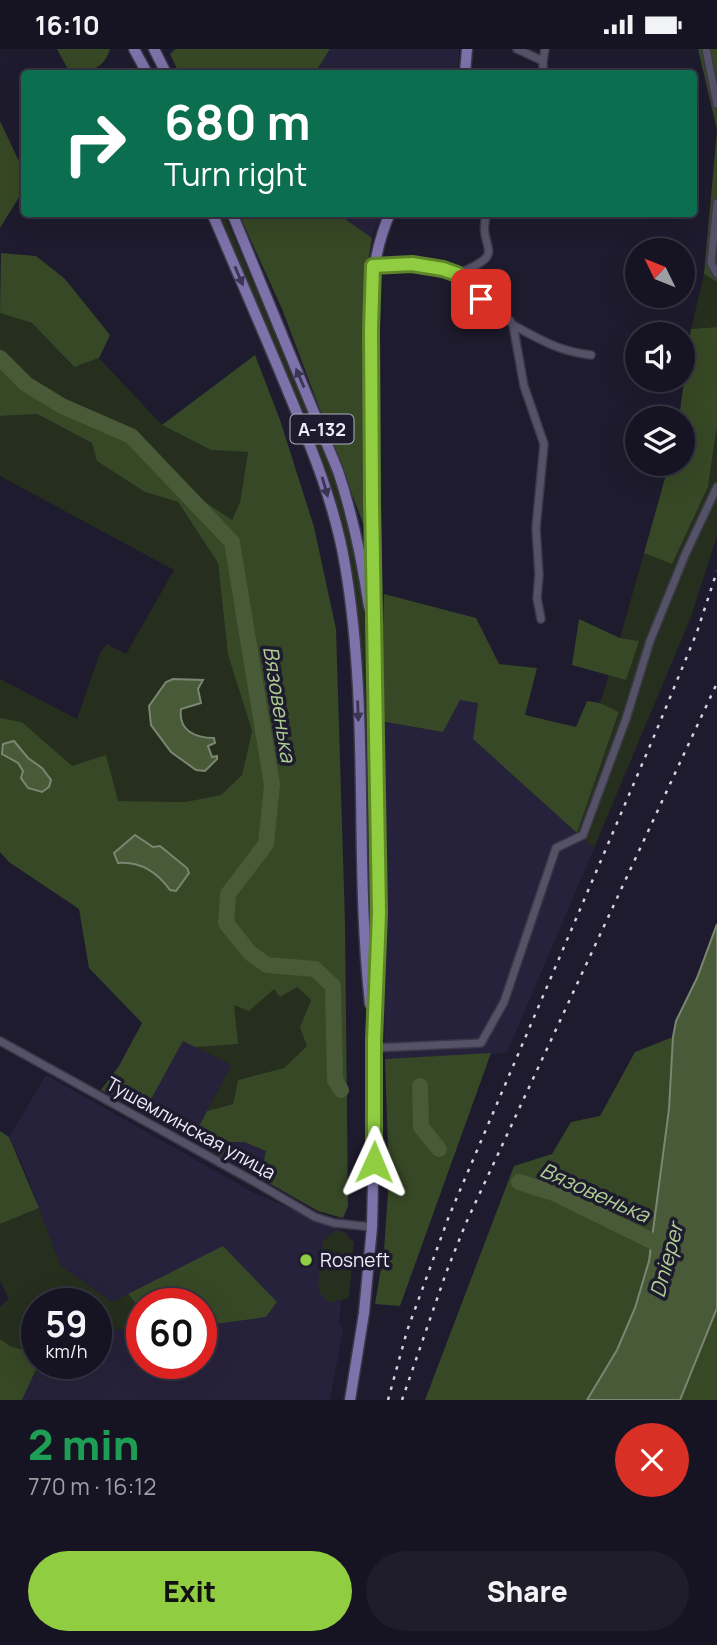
<!DOCTYPE html>
<meta charset="utf-8">
<style>
:root{--surface:#161422;--page:#1f1d2a;--text:#f1f3f6;--muted:#9e9ea5;--line:#353340;--accent:#90cd41}
body{margin:0;font-family:Manrope,sans-serif;background:var(--page);color:var(--text);height:100vh;display:flex;flex-direction:column;font-size:26px;white-space:nowrap}
*{box-sizing:border-box;margin:0}
p{font-size:23px;color:var(--muted)}
.icon{flex:none;width:38px;height:38px;fill:none;stroke:currentColor;stroke-width:2;stroke-linecap:round;stroke-linejoin:round}
.map{position:relative;height:1351px;overflow:hidden}
.drawer{display:flex;flex-direction:column;background:var(--surface);flex:1}
.drawer>*{flex:none}
.hud{position:absolute;left:21px;top:21px;width:676px;height:147px;border-radius:7px;box-shadow:0 7px 28px #0002,0 0 0 2px var(--line);background:#0b6e4f;color:#fff;overflow:hidden}
.needle{width:46px;rotate:313deg}
.buttons{position:absolute;left:625px;top:189px;display:grid;gap:14px}
.buttons a{display:grid;place-items:center;width:70px;height:70px;border-radius:50%;background:var(--surface);box-shadow:0 7px 28px #0002,0 0 0 2px var(--line);font-size:35px}
.speed{position:absolute;left:21px;top:1239px;display:flex;gap:14px;font-size:35px;font-weight:700;text-align:center}
.speed>*{display:grid;place-content:center;width:91px;height:91px;border-radius:50%;background:var(--surface);box-shadow:0 7px 28px #0002,0 0 0 2px var(--line);line-height:1}
.speed small{font-size:18px;font-weight:400}
.speed .limit{border:10px solid #d22;background:#fff;color:#111}
.pin{position:absolute;display:grid;place-items:center;width:60px;height:60px;color:#fff;margin:-30px;border-radius:14px;box-shadow:0 4px 10px #0006}
.me{position:absolute;width:77px;margin:-38px;rotate:1deg;stroke-linejoin:round;filter:drop-shadow(0 0 5px #0008)}
.turn{display:flex;align-items:center;gap:24px;height:147px;padding:0 28px;font-size:32px}
.turn .icon{width:91px;height:91px;stroke-width:2.5}
.turn b{display:block;font-size:49px;line-height:60px}
.round{display:grid;place-items:center;flex:none;width:74px;height:74px;border-radius:37px;background:var(--page)}
.headline{display:flex;align-items:center;justify-content:space-between;height:119px;padding:0 28px}
h1{font-size:42px;font-weight:800;line-height:52px;color:#1e9e55}
.cta{display:flex;gap:14px;margin-top:auto;padding:14px 28px}
.cta a{flex:1;height:80px;border-radius:42px;background:var(--accent);color:#111;font-size:28px;font-weight:800;line-height:80px;text-align:center}
.cta a+a{background:var(--page);color:var(--text)}
.status{display:flex;justify-content:space-between;align-items:center;height:49px;padding:0 35px;background:var(--surface);direction:ltr}
.status svg{height:19px;fill:currentColor}
.map>svg:first-child{display:block}
.built{fill:#27223b}
.green{fill:#262f1d;fill-rule:evenodd}
.forest{fill:#374826;fill-rule:evenodd}
.water{fill:#495a38;stroke:#7a8672;stroke-width:2}
.lines{fill:none;stroke-linecap:round;stroke-linejoin:round}
.river{stroke:#495a38;stroke-width:16}
.street-casing{stroke:#3b3847;stroke-width:10}
.primary-casing{stroke:#3b3847;stroke-width:13}
.street{stroke:#555268;stroke-width:7}
.primary{stroke:#7d72a9;stroke-width:10}
.rail{stroke:#d4d1e0;stroke-width:2.5;stroke-dasharray:3.5 7;stroke-linecap:butt}
.oneway{fill:#3a3553}
.route-casing{stroke:#5e852a;stroke-width:18}
.route{stroke:#90cd41;stroke-width:12}
.poi-dot{fill:#90cd41;stroke:#1e1b2e;stroke-width:2.5}
.labels{text-anchor:middle;dominant-baseline:central;stroke-width:7;stroke-linejoin:round;paint-order:stroke}
.shield{fill:#1e1b2e;stroke:#b0adbd;stroke-width:2}
.shield-label{font-size:18px;font-weight:bold;fill:#eeecfa}
.street-label{font-size:19px;fill:#eeecfa;stroke:#1e1b2e}
.poi-label{font-size:19px;fill:#eeecfa;stroke:#1e1b2e;text-anchor:start}
.water-label{font-size:21px;font-style:italic;fill:#afce92;stroke:#1e1b2e}
</style>
<div class="status"><b>16:10</b><svg viewBox="0 0 49 12"><path d="M0 12V9h3v3zM5 12V6h3v6zM10 12V3h3v9zM15 12V0h3v12zM26 1h20v11H26zM47 4h2v5h-2z"/></svg></div>
<div class="map">
<svg width="717" height="1351" viewBox="0 0 717 1351">
<rect width="100%" height="100%" fill="#1e1b2e"/>
<!-- built -->
<path class="built" d="M330,0H459L458,24H315Z
M338,165H382L372,189Z
M460,651L478,654L473,690L594,799L507,1004L385,1010L380,672L443,683Z
M183,992L231,1016L193,1089L144,1063Z
M46,1026L254,1144L348,1184L339,1273L343,1281L330,1351H22L31,1330L46,1314H96V1281L142,1280V1314H201V1277L266,1268L277,1253H112L60,1216L25,1121L9,1088Z
M231,1093H244L266,1102L260,1129L221,1108Z"/>
<!-- green -->
<path class="green" d="M217,165H224L320,389L335,428L354,501L365,569L369,610L372,737L371,871L369,866L364,623L355,540L349,502L342,471L314,391Z
M704,225L717,233V278L691,280Z
M0,264L32,274L73,318L99,309L162,376L211,401L248,403L240,453L232,471L204,452L134,383L100,368L31,331L0,300Z
M37,365L92,394L145,443L178,453L218,514L228,606L252,682L242,726L221,746L185,753L118,752L72,718L22,673L0,669V630L77,670L100,604L107,595L126,605L174,521L0,427V367ZM203,632L191,658L181,661C179,682 196,689 214,689L207,697L212,708L171,703L151,676Z
M717,377V487L691,568L594,799L577,784L619,664L600,654L609,626L625,630L638,592L620,589L644,504L672,514L708,438Z
M297,938L311,951L300,978L308,997L284,1019L238,1031L233,1055L207,1062L231,1016L195,998L214,995L234,956L275,939Z
M39,1159L60,1216L112,1253L128,1245L142,1262V1280L96,1281V1255H37V1314H46L31,1330L37,1318L36,1305L10,1297L0,1290V1258L9,1250L0,1232V1175Z
M336,1181L344,1184L354,1193L349,1248L344,1251H336L334,1254C311,1248 319,1226 323,1211L320,1208L324,1191Z"/>
<!-- forest -->
<path class="forest" d="M57,0H110C104,20 89,24 70,24Z
M176,0H330L315,24H179L170,5Z
M698,0H717V233L704,225L717,81Z
M0,72L24,123V140L0,179Z
M239,165H338L372,189L365,232L366,414L369,490L282,260Z
M1,204L36,207L65,230L110,286L99,309L74,318L32,274L0,264Z
M717,278V377L708,438L672,515L644,504L669,415H682V369H679L691,280Z
M0,300L31,331L100,368L134,383L204,452L232,471L240,453L248,403L211,401L162,376L255,306L280,371L314,478L336,580L345,873L348,1157L343,1169L318,1162L260,1129L266,1102L244,1093H231L221,1108L193,1089L207,1062L233,1055L238,1031L284,1019L307,997L300,978L311,951L297,938L280,948L274,940L249,962L234,956L238,995L195,998L183,992L144,1063L101,1041L119,1017L142,974L89,919L79,860L9,813L0,803V669L22,673L72,717L106,706L118,752L185,753L221,746L242,726L252,682L228,606L218,514L178,453L145,443L97,412L92,394L37,365L0,367ZM22,700L28,709L42,719L23,722L18,714ZM135,787L187,819L176,841H170C156,823 141,812 119,814L114,804Z
M384,545L476,569L499,615L537,619L525,666L576,678L587,652L600,654L619,663L577,784L473,690L478,654L460,651L443,683L380,672Z
M579,570L620,589L639,592L626,631L572,616Z
M673,988L669,1060L649,1212L635,1259L617,1301L587,1351H425L514,1117L552,1105L571,1073L600,1067L635,1003Z
M491,1004L400,1257L375,1255L384,1201L389,1129L385,1010Z
M0,1082L9,1088L39,1159L0,1175Z
M223,1197L277,1253L266,1268L201,1277V1255H142V1262L128,1245Z
M717,1259V1351H680Z
M0,1290L10,1297L36,1305L37,1318L22,1351H0Z"/>
<!-- water -->
<path class="water" d="M173,630L203,631L198,640L201,654L181,660C178,682 196,689 214,689L215,694L208,697L212,708L217,707V710L205,722L196,721L171,703L151,676L149,657L166,633Z
M14,692L28,709L42,719L51,731L49,738L42,743L28,739L21,729L23,722L18,714L2,705L3,695Z
M135,786L153,798L160,797L187,819L189,824L176,842L170,841C157,823 141,812 118,814L114,804Z
M717,875V1259L680,1351H587L617,1301L635,1259L649,1212L669,1060L673,988L676,972L697,929Z"/>
<g class="lines">
<!-- river -->
<path class="river" d="M0,309L26,335L62,357L131,387L232,493L272,736L266,795L228,845L226,874L250,904L267,916L315,920L333,937L335,1031L341,1041
M420,1037L421,1078L439,1100
M519,1133L554,1144L670,1201"/>
<!-- street casing -->
<g class="street-casing">
<path id="street" d="M517,0L543,12V24
M706,0L717,55
M543,12L545,0
M717,154L711,214L717,225
M374,217C397,215 435,211 456,225C464,230 470,242 479,248C491,257 505,263 513,276L524,337L544,395L536,479L539,526L537,549L541,570
M457,225C513,202 475,202 487,164
M513,276C541,291 558,302 591,306
M0,992L255,1133L315,1168L334,1174L372,1178
M374,999L481,994L504,953L556,799L583,786L626,670L650,592L685,506L717,438"/>
</g>
<!-- primary casing -->
<g class="primary-casing">
<path id="primary" d="M134,0L147,24
M154,0L166,24
M465,24L467,0
M212,164C238,225 264,284 289,345C312,400 335,456 345,516C370,661 354,809 370,955
M232,164L338,422C353,467 362,511 369,558
M350,1351L364,1264L372,1178L379,865L371,280C372,236 372,206 390,164"/>
</g>
<!-- street -->
<use href="#street" class="street"/>
<!-- primary -->
<use href="#primary" class="primary"/>
<!-- rail -->
<path class="rail" d="M388,1351L407,1282L449,1167L655,685L697,583L717,522
M402,1351L446,1224L466,1174L717,634"/>
</g>
<!-- one-way arrows -->
<defs><path id="oneway-solid" d="M-6-.8H1V-3.2L6.5 0L1 3.2V.8H-6Z" transform="scale(1.75)"/></defs>
<g class="oneway">
<use href="#oneway-solid" transform="translate(239 227) rotate(67)"/>
<use href="#oneway-solid" transform="translate(300 329) rotate(-113)"/>
<use href="#oneway-solid" transform="translate(325 438) rotate(74)"/>
<use href="#oneway-solid" transform="translate(358 662) rotate(88)"/>
</g>
<g class="lines">
<!-- route casing -->
<g class="route-casing">
<path id="route" d="M374,1113V992L379,864L372,452L371,280L373,217L412,215L443,220L457,225L468,239L481,250"/>
</g>
<!-- route -->
<use href="#route" class="route"/>
</g>
<!-- markers -->
<circle class="poi-dot" cx="306" cy="1211" r="7"/>
<g class="labels">
<!-- shield labels -->
<rect class="shield" x="290.5" y="365.5" width="63" height="29" rx="5"/>
<g class="shield-label">
<text x="322" y="380">А-132</text>
</g>
<!-- street labels -->
<g class="street-label">
<text transform="translate(191 1079) rotate(29)">Тушемлинская улица</text>
</g>
<!-- poi labels -->
<g class="poi-label">
<text x="320" y="1211">Rosneft</text>
</g>
<!-- water labels -->
<g class="water-label">
<text transform="translate(280 655) rotate(81)">Вязовенька</text>
<text transform="translate(595 1143) rotate(24)">Вязовенька</text>
<text transform="translate(666 1211) rotate(-75)">Dnieper</text>
</g>
</g>
</svg>
<div class="buttons">
<a><svg class="needle" viewBox="-14 -14 28 28"><path d="M0-13l5 13h-10z" fill="#e53935"/><path d="M0 13l5-13h-10z" fill="#9e9ea5"/></svg></a>
<a><svg class="icon" aria-label="sound" viewBox="0 0 24 24"><path d="M4 9h4l5-4v14l-5-4H4zM17 9q2 3 0 6"/></svg></a>
<a><svg class="icon" aria-label="layers" viewBox="0 0 24 24"><path d="M12 4l9 5-9 5-9-5zM3 14l9 5 9-5"/></svg></a>
</div>
<div class="speed"><div>59<small>km/h</small></div><div class="limit">60</div></div>
<div class="pin" style="left:481px;top:250px;background:#d93025"><svg class="icon" aria-label="arrive" viewBox="0 0 24 24"><path d="M6 21V4h12l-3 4 3 4H6"/></svg></div>
<svg class="me" style="left:374px;top:1113px" viewBox="-20 -20 40 40"><path d="M0-17L14 15 0 8-14 15z" fill="#90cd41" stroke="#fff" stroke-width="4"/></svg>
<div class="hud">
<div class="turn"><svg class="icon" aria-label="right" viewBox="0 0 24 24"><path d="M7 20v-9h11M14 6l5 5-5 5"/></svg><div><b>680 m</b>Turn right</div></div>
</div>
</div>
<section class="drawer">
<div class="headline"><div><h1>2 min</h1><p>770 m · 16:12</p></div><a class="round" style="background:#d93025;color:#fff"><svg class="icon" aria-label="close" viewBox="0 0 24 24"><path d="M6 6l12 12M18 6L6 18"/></svg></a></div>
<div class="cta"><a>Exit</a><a>Share</a></div>
</section>
